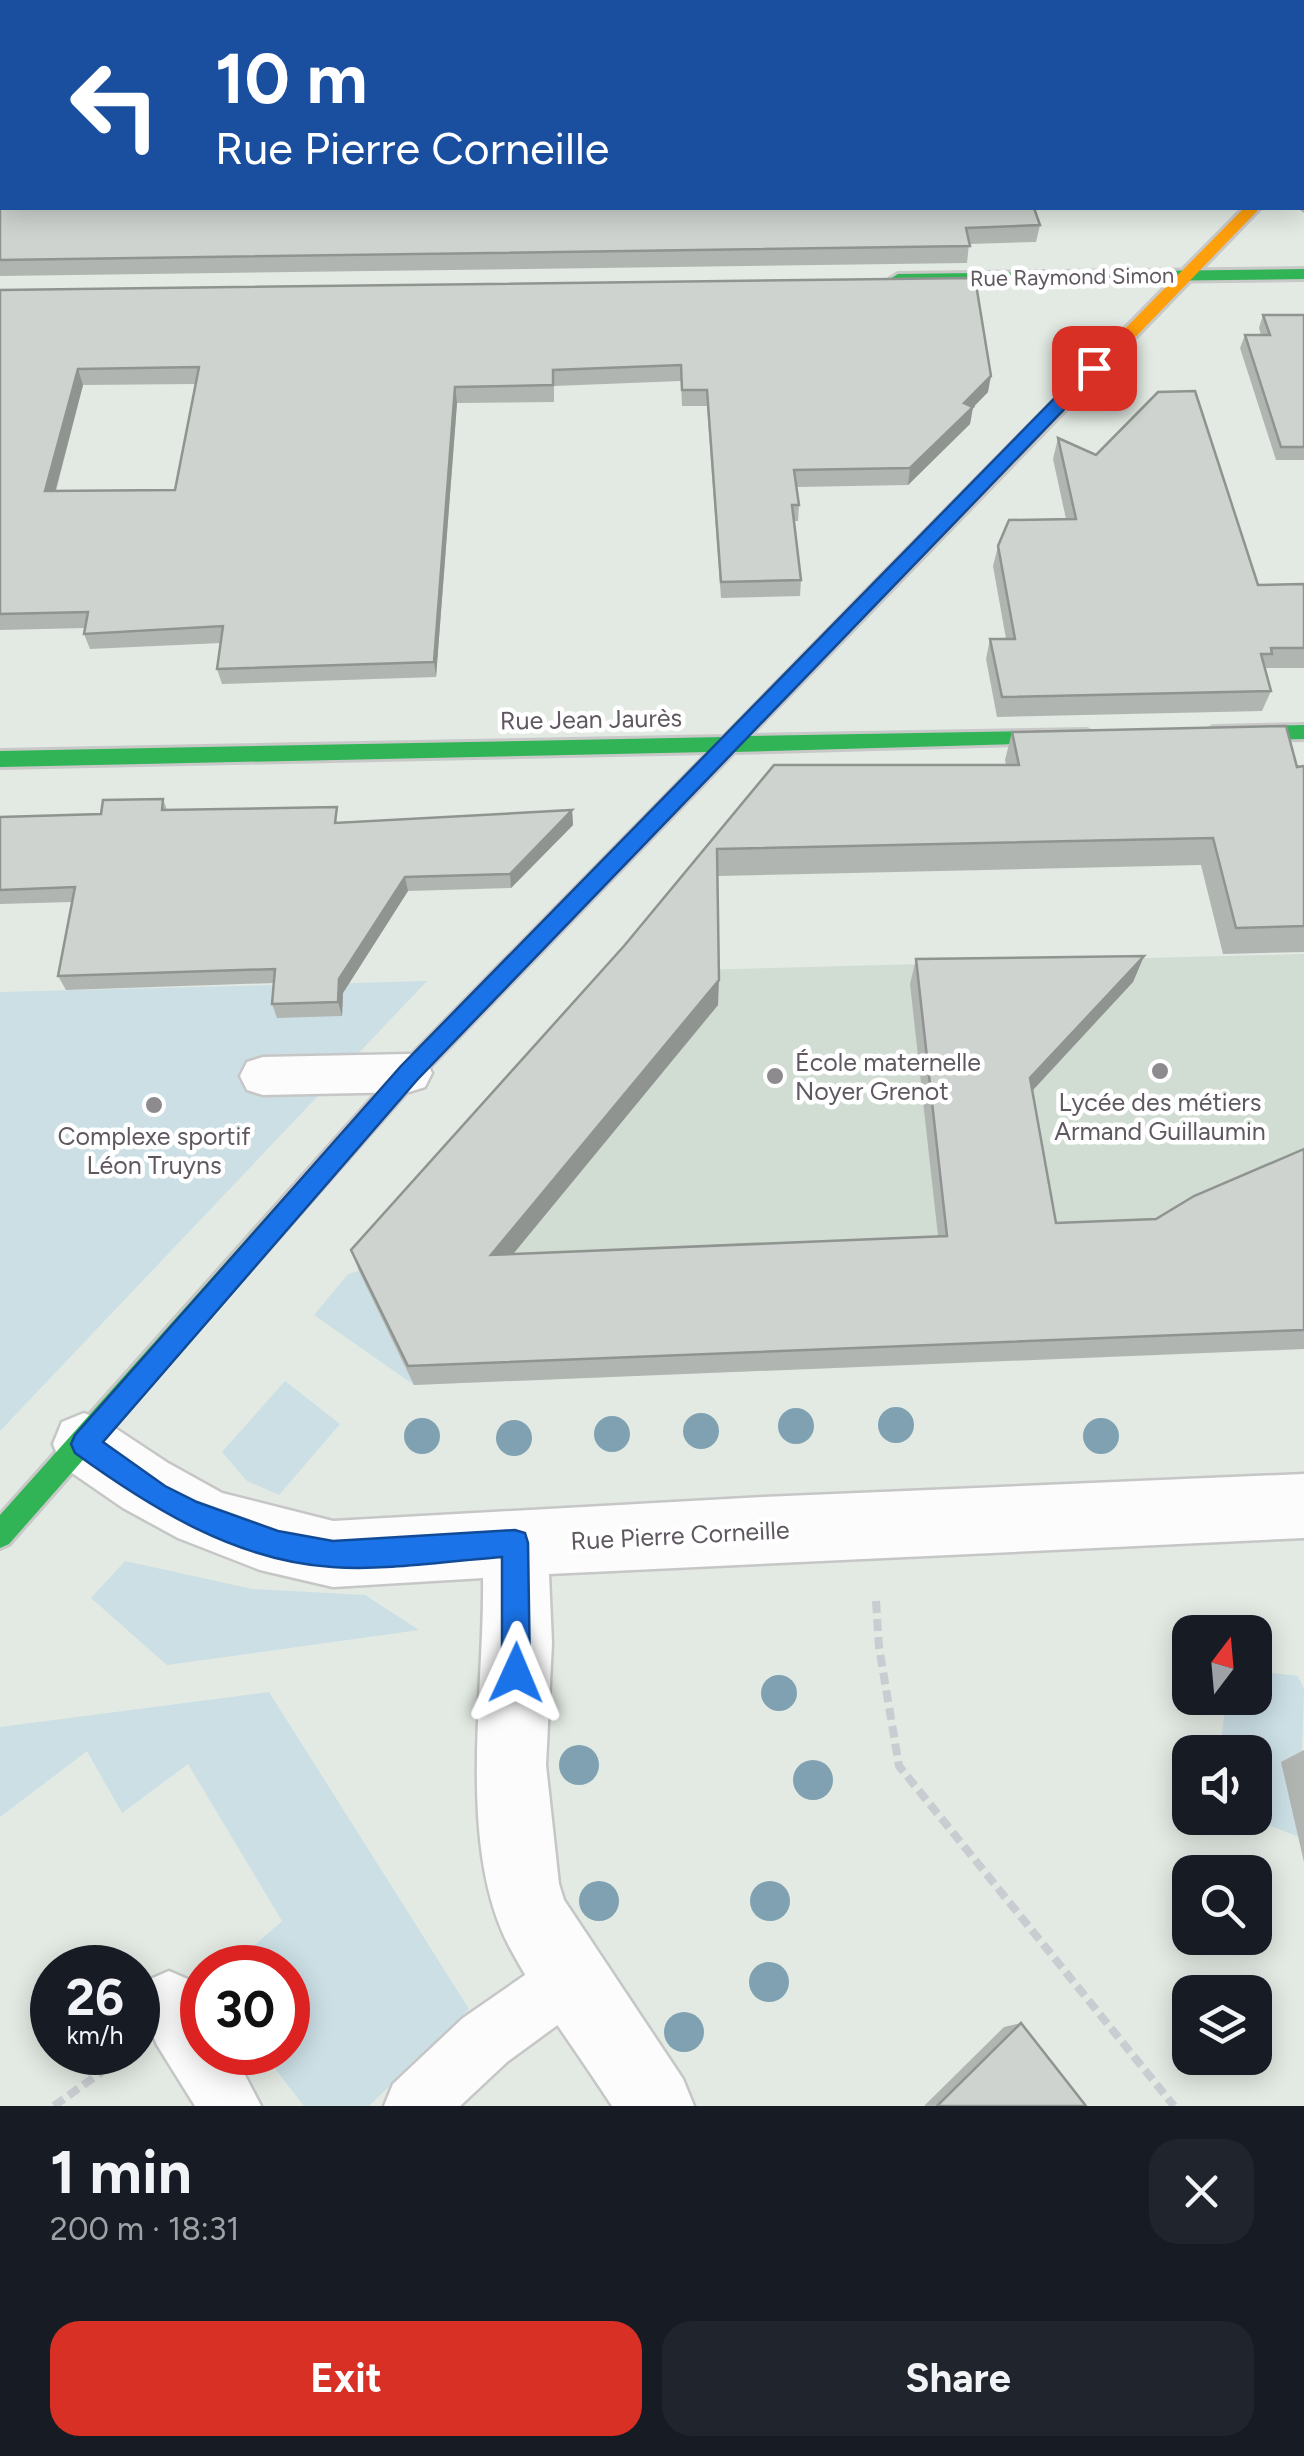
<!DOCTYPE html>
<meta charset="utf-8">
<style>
:root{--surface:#171b24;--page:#20242c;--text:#f1f3f6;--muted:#9ea1a6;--accent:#d93025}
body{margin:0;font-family:Figtree,sans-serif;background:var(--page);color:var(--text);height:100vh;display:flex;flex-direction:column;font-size:38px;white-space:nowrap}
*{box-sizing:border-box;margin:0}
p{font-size:32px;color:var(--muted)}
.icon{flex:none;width:55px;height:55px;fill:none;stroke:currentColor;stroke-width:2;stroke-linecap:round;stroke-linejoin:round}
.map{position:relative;height:2106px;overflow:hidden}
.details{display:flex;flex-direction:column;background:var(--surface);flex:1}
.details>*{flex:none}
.guide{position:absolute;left:0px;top:0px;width:1305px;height:210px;box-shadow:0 5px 25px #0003;background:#1a4fa0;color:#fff;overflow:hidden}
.needle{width:65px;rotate:16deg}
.fabs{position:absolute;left:1172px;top:1615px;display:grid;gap:20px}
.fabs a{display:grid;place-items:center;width:100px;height:100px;border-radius:20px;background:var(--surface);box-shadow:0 5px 25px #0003;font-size:50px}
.speed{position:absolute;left:30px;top:1945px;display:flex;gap:20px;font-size:50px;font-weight:700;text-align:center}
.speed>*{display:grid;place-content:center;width:130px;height:130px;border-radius:50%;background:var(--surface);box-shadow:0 5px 25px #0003;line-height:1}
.speed small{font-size:25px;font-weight:400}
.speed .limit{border:15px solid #d22;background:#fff;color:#111}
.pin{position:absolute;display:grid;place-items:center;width:85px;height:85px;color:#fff;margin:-42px;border-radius:20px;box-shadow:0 5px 15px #0006}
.me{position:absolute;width:110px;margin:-55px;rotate:1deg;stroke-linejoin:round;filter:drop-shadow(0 0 8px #0008)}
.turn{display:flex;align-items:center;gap:35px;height:210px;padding:0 50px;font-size:45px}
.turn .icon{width:130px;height:130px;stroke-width:2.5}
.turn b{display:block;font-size:70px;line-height:85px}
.round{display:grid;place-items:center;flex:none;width:105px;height:105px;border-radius:30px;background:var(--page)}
.headline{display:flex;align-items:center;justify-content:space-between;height:170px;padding:0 50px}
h1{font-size:60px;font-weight:700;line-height:75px}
.cta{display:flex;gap:20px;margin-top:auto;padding:20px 50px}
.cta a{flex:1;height:115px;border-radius:30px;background:var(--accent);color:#fff;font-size:40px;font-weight:700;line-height:115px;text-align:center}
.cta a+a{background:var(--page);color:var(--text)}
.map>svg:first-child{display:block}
.education{fill:#d1dcd2}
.green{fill:#cbdfe5}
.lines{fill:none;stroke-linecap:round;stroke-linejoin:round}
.lane-casing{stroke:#c6c6c6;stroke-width:5}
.street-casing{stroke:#c6c6c6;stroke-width:5}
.fast-casing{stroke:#c8c8c8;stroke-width:6}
.slow-casing{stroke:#c8c8c8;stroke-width:6}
.path{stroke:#c9ccd0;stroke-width:8;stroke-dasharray:12 6;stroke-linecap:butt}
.lane{fill:#fbfcfb;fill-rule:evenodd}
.street{fill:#fbfcfb;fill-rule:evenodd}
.fast{fill:#30b455;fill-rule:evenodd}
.slow{fill:#ff9f0a;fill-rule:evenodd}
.tree{fill:#7fa1b2}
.wall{fill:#b1b5b2;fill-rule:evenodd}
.shaded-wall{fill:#909491}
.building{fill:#ced3cf;stroke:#909491;stroke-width:2.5;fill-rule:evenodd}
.route{fill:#1a73e8;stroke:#114b97;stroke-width:2.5}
.poi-dot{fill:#8e8b8e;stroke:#fff;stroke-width:4}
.labels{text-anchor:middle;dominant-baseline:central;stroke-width:9;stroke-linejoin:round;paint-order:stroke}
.far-street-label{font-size:22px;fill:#605861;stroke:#fff}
.street-label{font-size:25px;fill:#605861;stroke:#fff}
.poi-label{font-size:25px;fill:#605861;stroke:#fff}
</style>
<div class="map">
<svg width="1304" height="2106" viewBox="0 0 1304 2106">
<rect width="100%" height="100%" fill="#e2eae3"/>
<!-- education -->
<path class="education" d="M1304,954V1348L414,1385L359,1271L624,972Z"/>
<!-- green -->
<path class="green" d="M427,981L0,1431V992Z
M359,1271L414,1385L314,1315L348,1274Z
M285,1381L340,1424L279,1495L247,1481L222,1452Z
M125,1561L252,1589L365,1595L419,1630L167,1665L91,1598Z
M1255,1671L1298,1676L1304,1689L1299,1837L1250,1818H1255V1752H1220L1226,1698H1255Z
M269,1692L469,2009L369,2106H304L263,2053L288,2052V1968L230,1967L282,1921L188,1764L122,1813L87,1751L0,1817V1727Z"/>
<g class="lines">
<!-- lane casing -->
<g class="lane-casing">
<path id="lane" d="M409,1054L425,1059L432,1073L425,1087L409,1092L263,1095L247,1090L240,1076L247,1062L263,1057Z
M572,1948L593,1957L602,1978L593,1999L507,2062L460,2106H384L393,2084L463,2018L551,1957Z
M169,1971L190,1980L202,2004V2052H233L261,2106H195L157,2045L139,2001L148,1980Z"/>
</g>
<!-- street casing -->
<g class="street-casing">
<path id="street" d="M855,0H938L940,2H857Z
M1302,11H1304V31H1302Z
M84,1413L106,1422L168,1463L222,1493L333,1521L763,1497L1304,1474V1538L549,1574L552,1643L546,1765L559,1884L564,1900L683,2079L694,2106H612C578,2053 538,2001 509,1946C456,1844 485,1690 483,1578L333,1587L260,1570L178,1538L123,1508L62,1466L53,1444L62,1422Z"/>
</g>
<!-- fast casing -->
<g class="fast-casing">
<path id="fast" d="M1304,269V279L898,284L890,279L898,274Z
M887,575L896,582L894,587L749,736L1087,730L1097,737L1094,742L734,752L417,1080L9,1544L0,1548V1515L401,1066L709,752L0,767V751L724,737L880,577Z
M1304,725V739L1213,741L1203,734L1213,727Z"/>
</g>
<!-- slow casing -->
<g class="slow-casing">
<path id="slow" d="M1244,208H1260L894,587H880V577Z"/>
</g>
<!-- path -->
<path class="path" d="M876,1601L879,1647L899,1766L1174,2106
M54,2106L118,2060"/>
<!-- lane -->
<use href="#lane" class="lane"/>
<!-- street -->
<use href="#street" class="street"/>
<!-- fast -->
<use href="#fast" class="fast"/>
<!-- slow -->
<use href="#slow" class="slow"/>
</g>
<!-- trees -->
<g class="tree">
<circle cx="896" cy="1425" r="18"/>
<circle cx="796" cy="1426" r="18"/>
<circle cx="701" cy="1431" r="18"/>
<circle cx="612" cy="1434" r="18"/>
<circle cx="422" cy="1436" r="18"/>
<circle cx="1101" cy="1436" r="18"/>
<circle cx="514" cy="1438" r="18"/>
<circle cx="779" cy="1693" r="18"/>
<circle cx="579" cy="1765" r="20"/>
<circle cx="813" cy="1780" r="20"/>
<circle cx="599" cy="1901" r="20"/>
<circle cx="770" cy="1901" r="20"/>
<circle cx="769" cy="1982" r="20"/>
<circle cx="684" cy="2032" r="20"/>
</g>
<!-- wall -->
<path class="wall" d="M0,0H149L148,2H2V208L1040,225L1036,242L969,244L967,263L0,276Z
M1302,90L1304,91V213L1297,208H1302Z
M0,290L988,392L973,407L970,424L908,485L797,487L799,505L798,521H794L801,580L800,596L721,598L707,406H682L681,381L554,386V402L457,403L436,677L222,684L217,669L221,643L90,649L84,634L86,628L0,630ZM195,384L175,490L56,491L83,385Z
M1263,315H1304V460H1276L1240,348L1245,335H1261L1259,328Z
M1058,438L1258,585L1304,584V668H1266L1265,671L1271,691L1262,711L997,717L986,659L990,639H1006L993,566L998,546L1066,519L1053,459Z
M1012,732L1304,766V952L1223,954L1201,865L717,876L718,1005L513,1254L938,1236L910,984L916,959L1144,956L1133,982L1032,1090L1056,1223L1156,1219L1304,1149V1349L414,1385L359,1271L351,1250L624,946L774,765H1006L1005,760Z
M163,799L167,810L340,822L572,810L573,825L511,888L408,891L343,993L342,1016L277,1018L272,1004L274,983L66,990L58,976L72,902L0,904V817L101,814Z
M1304,1750V1862L1281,1762Z
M1021,2023L1086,2106H924L1004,2027Z"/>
<!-- shaded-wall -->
<path class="shaded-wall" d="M78,369L83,385L51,507L45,491Z
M991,376L988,392L962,419L973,407L970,424L908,485L910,468L964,403Z
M455,387L457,403L436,677L434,662Z
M572,810L573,825L511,888L510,874Z
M405,877L408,891L343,993L342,1016L338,1002L339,979Z
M1144,956L1133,982L1022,1102L1030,1078Z
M719,980L718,1005L495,1276L491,1255Z"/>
<!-- building -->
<path class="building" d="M0,0H138L137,2H2V208H1034L1040,225L966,228L970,246L0,260Z
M1302,90L1304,91V192L1302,191Z
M975,278L991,376L964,403L973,407L910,468L794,470L799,505H792L801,580L721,582L707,390H682L681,365L553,370V385L455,387L434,662L217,669L223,626L84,634L88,612L0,614V290ZM199,367L175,490L45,491L78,369Z
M1263,315H1304V447H1281L1245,335H1270Z
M1195,391L1258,585L1304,584V648H1271L1272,654H1261L1271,691L1002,697L990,639H1015L998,546L1009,520L1076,519L1058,438L1096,455L1158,392Z
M1286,726L1297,767L1304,766V926L1236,928L1213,838L717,849L719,980L491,1255L947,1236L916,959L1144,956L1030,1078L1056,1223L1156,1219L1194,1196L1304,1149V1330L408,1366L351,1250L624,946L774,765H1019L1012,732Z
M163,799L162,810L337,807L335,823L572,810L510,874L405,877L339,979L338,1002L272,1004L275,969L58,976L75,887L0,890V817L101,814L103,800Z
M1021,2023L1086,2106H937Z"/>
<!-- route -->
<path class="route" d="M1094,362L1101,364V371L417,1080L103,1442L165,1486L197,1502L278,1531L333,1541L515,1530L525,1533L528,1543L530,1673L526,1683L516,1687L506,1683L502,1673V1557C448,1561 385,1571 332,1567C236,1561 151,1508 75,1453L71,1444L75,1435L401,1066L1088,364Z"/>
<!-- markers -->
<g class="poi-dot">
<circle cx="1160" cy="1071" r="10"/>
<circle cx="775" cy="1076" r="10"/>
<circle cx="154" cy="1105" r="10"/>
</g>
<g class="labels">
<!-- far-street labels -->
<g class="far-street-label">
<text transform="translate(1072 277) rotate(-1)">Rue Raymond Simon</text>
</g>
<!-- street labels -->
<g class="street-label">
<text transform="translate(591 719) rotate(-1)">Rue Jean Jaurès</text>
<text transform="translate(680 1535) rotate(-3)">Rue Pierre Corneille</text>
</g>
<!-- poi labels -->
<g class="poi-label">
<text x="795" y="1062" text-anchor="start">École maternelle<tspan x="795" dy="29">Noyer Grenot</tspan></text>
<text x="1160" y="1102">Lycée des métiers<tspan x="1160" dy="29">Armand Guillaumin</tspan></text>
<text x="154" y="1136">Complexe sportif<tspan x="154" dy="29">Léon Truyns</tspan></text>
</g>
</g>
</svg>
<div class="fabs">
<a><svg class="needle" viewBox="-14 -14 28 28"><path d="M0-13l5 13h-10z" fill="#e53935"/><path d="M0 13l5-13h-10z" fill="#9ea1a6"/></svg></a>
<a><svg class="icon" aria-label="sound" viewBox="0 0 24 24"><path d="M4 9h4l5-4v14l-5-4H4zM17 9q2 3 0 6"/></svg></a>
<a><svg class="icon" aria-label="search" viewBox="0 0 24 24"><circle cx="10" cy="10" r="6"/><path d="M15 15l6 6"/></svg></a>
<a><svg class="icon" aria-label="layers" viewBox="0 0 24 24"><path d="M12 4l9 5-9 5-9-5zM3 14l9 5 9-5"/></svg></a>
</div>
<div class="speed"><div>26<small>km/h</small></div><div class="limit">30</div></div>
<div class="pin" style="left:1094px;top:368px;background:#d93025"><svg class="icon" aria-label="arrive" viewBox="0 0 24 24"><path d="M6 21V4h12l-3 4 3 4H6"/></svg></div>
<svg class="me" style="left:516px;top:1673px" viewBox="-20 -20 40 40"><path d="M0-17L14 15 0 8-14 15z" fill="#1a73e8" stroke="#fff" stroke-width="4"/></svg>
<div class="guide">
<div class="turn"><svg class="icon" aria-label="left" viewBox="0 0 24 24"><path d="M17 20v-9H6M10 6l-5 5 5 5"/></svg><div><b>10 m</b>Rue Pierre Corneille</div></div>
</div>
</div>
<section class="details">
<div class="headline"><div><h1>1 min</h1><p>200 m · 18:31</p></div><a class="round"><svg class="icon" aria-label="close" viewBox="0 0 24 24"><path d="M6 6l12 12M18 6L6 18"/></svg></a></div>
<div class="cta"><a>Exit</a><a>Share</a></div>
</section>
